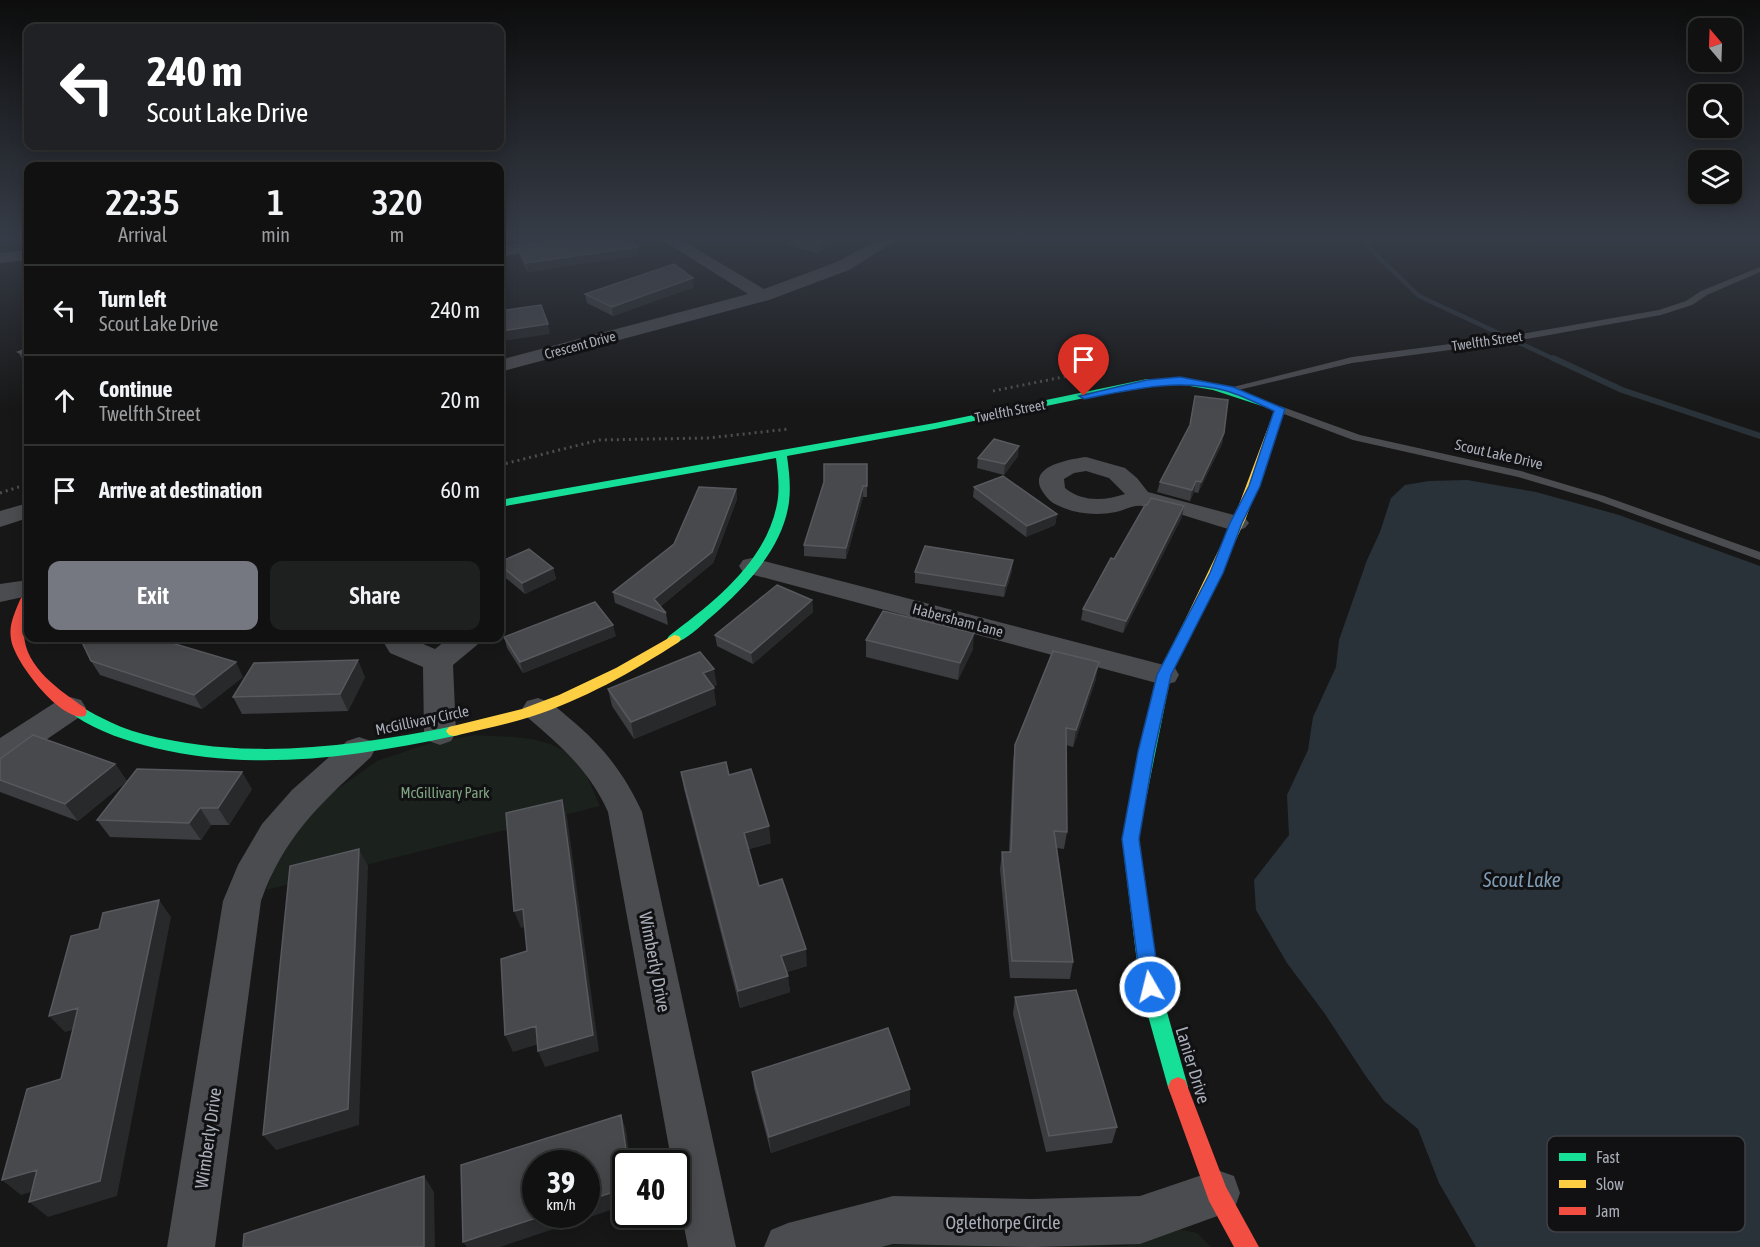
<!DOCTYPE html>
<style>
:root{--surface:#111;--page:#1e1f1f;--text:#f1f3f6;--muted:#9c9d9f;--line:#303131;--accent:#757880}
body{margin:0;font-family:"Asap Condensed",sans-serif;background:var(--page);color:var(--text);height:100vh;display:flex;flex-direction:column;font-size:22px;white-space:nowrap}
*{box-sizing:border-box;margin:0}
p{font-size:20px;color:var(--muted)}
.icon{flex:none;width:33px;height:33px;fill:none;stroke:currentColor;stroke-width:2;stroke-linecap:round;stroke-linejoin:round}
.map{position:relative;flex:1;overflow:hidden}
.side{position:absolute;left:24px;top:162px;width:480px;height:480px;display:flex;flex-direction:column;background:var(--surface);border-radius:12px;box-shadow:0 3px 15px #0003,0 0 0 2px var(--line)}
.side>*{flex:none}
.guide{position:absolute;left:24px;top:24px;width:480px;height:126px;border-radius:12px;box-shadow:0 3px 15px #0003,0 0 0 2px var(--line);background:#202124;color:#fff;overflow:hidden}
.needle{width:39px;rotate:341deg}
.controls{position:absolute;left:1688px;top:18px;display:grid;gap:12px}
.controls a{display:grid;place-items:center;width:54px;height:54px;border-radius:12px;background:var(--surface);box-shadow:0 3px 15px #0003,0 0 0 2px var(--line);font-size:30px}
.speed{position:absolute;left:522px;top:1150px;display:flex;gap:12px;font-size:30px;font-weight:700;text-align:center}
.speed>*{display:grid;place-content:center;width:78px;height:78px;border-radius:50%;background:var(--surface);box-shadow:0 3px 15px #0003,0 0 0 2px var(--line);line-height:1}
.speed small{font-size:15px;font-weight:400}
.speed .limit{border:3px solid #111;border-radius:9px;background:#fff;color:#111}
.pin{position:absolute;display:grid;place-items:center;width:51px;height:51px;color:#fff;margin:-62px -26px;border-radius:50% 50% 50% 0;rotate:-45deg;box-shadow:0 0 6px #0007}
.pin .icon{rotate:45deg}
.me{position:absolute;width:66px;margin:-33px;rotate:352deg;stroke-linejoin:round;filter:drop-shadow(0 0 4px #0008)}
.turn{display:flex;align-items:center;gap:21px;height:126px;padding:0 24px;font-size:27px}
.turn .icon{width:78px;height:78px;stroke-width:2.5}
.turn b{display:block;font-size:42px;line-height:51px}
.eta{display:flex;justify-content:space-evenly;align-items:center;height:102px;text-align:center}
.eta b{font-size:36px;font-weight:600;line-height:42px}
.action{display:flex;gap:12px;margin-top:auto;padding:12px 24px}
.action a{flex:1;height:69px;border-radius:12px;background:var(--accent);color:#fff;font-size:24px;font-weight:600;line-height:69px;text-align:center}
.action a+a{background:var(--page);color:var(--text)}
ul{padding:0;list-style:none}
li{display:flex;align-items:center;gap:18px;height:90px;padding:0 24px;border-top:2px solid var(--line)}
li div{flex:1}
li b{display:block;font-size:22px}
li em{font-style:normal}
.map>svg:first-child{display:block}
.green{fill:#1b211c}
.water{fill:#2a3239}
.lines{fill:none;stroke-linecap:round;stroke-linejoin:round}
.stream-far1{stroke:#2a3239;stroke-width:4.5}
.stream{stroke:#2a3239;stroke-width:6}
.path{stroke:#4d4e52;stroke-width:3;stroke-dasharray:2 4;stroke-linecap:butt}
.lane{fill:#4b4c50;fill-rule:evenodd}
.street{fill:#4b4c50;fill-rule:evenodd}
.fast{fill:#16e098;fill-rule:evenodd}
.slow{fill:#ffcf43;fill-rule:evenodd}
.jam{fill:#f24e42;fill-rule:evenodd}
.wall{fill:#3c3d40}
.shaded-wall{fill:#28292a}
.building{fill:#48494d;stroke:#57595e;stroke-width:1.5}
.route{fill:#1a73e8;stroke:#114b97;stroke-width:1.5}
.labels{text-anchor:middle;dominant-baseline:central;stroke-width:6;stroke-linejoin:round;paint-order:stroke}
.far-street-label{font-size:14px;fill:#a8adb8;stroke:#111113}
.street-label{font-size:15px;fill:#a8adb8;stroke:#111113}
.park-label{font-size:15px;fill:#7fa381;stroke:#111113}
.near-street-label{font-size:18px;fill:#a8adb8;stroke:#111113}
.near-water-label{font-size:20px;font-style:italic;fill:#7f9bb3;stroke:#111113}
.key{fill:#111113;stroke:#3e4045;stroke-width:1.5}
.key-label{font-size:16px;fill:#a8adb8}
</style>
<div class="map">
<svg width="1760" height="1247" viewBox="0 0 1760 1247">
<rect width="100%" height="100%" fill="#171717"/>
<!-- green -->
<path class="green" d="M476,735C516,738 555,733 582,768C590,779 594,794 600,806L266,890L286,840L329,795L377,761L433,742Z
M1178,1229L1197,1233L1211,1247H859L938,1243L1125,1246Z"/>
<!-- water -->
<path class="water" d="M1467,480L1536,492L1619,515L1760,566V1247H1476L1439,1183L1418,1129L1384,1101L1365,1075L1325,1014L1287,963L1256,910L1254,880L1289,835L1287,795L1308,750L1313,717L1336,667L1339,640L1367,560L1380,532L1391,498L1405,485L1429,481Z"/>
<g class="lines">
<!-- stream-far1 -->
<path class="stream-far1" d="M1369,236L1367,246L1419,296L1556,360"/>
<!-- stream -->
<path class="stream" d="M1553,358L1622,390L1760,436"/>
<!-- path -->
<path class="path" d="M993,391L1068,376
M500,465L599,440L708,438L789,429
M0,493L28,484"/>
<!-- lane -->
<path class="lane" d="M1760,267V272L1707,295L1692,305L1661,315L1510,342L1352,363L1230,392L1225,389L1352,357L1510,336L1659,310L1686,301L1701,291Z
M1280,406L1360,435L1521,471L1604,496L1760,552V560L1596,500L1518,477L1353,440L1276,411L1275,409Z"/>
<!-- street -->
<path class="street" d="M563,236H596L588,241L500,257V247Z
M656,236H675L764,289L837,262L884,236H903L849,270L769,300L500,372V360L748,294Z
M28,250V260L0,263V253Z
M1086,457L1125,468L1137,478L1148,492L1245,518L1249,523L1245,528L1236,531C1205,523 1174,510 1142,506C1134,505 1124,510 1116,512C1096,516 1075,514 1057,505C1050,502 1045,496 1041,489C1029,465 1072,459 1086,457ZM1086,471L1109,478L1125,494C1104,501 1082,502 1065,488L1064,479L1074,473Z
M28,503V518L0,527V511Z
M752,558L1164,665L1175,668L1179,675L1175,682L1164,685L743,572L739,566L743,560Z
M28,580V596L0,602V584Z
M381,638H409L435,649L449,638H481L477,645L453,665L456,733L451,741L440,745L429,741L424,733L423,667L390,653Z
M70,697L81,700L86,708L81,716L12,763L0,766V738L59,700Z
M538,698C551,702 559,709 569,718C602,745 624,773 642,812L736,1247H688L676,1186V1164H672L608,812C590,771 560,745 527,717L522,709L527,701Z
M359,737L371,741L375,749L371,757C321,803 284,836 261,901L215,1247H167L223,901L238,865L262,824L292,790L347,741Z
M1217,1170L1234,1176L1240,1193L1234,1210L1140,1244L1033,1247L893,1244L881,1247H764L771,1230L788,1223L893,1196L1033,1199L1140,1196Z"/>
<!-- fast -->
<path class="fast" d="M1147,379H1184L1215,384L1285,409L1282,416L1278,417L1273,414L1274,410L1213,390L1184,385H1147L935,429L787,456C789,471 791,486 789,502C783,548 745,588 711,617C700,626 687,640 674,643L669,642L667,639L669,636C714,602 766,562 777,504C780,489 778,473 776,458L500,507V500L935,423Z
M1193,614L1200,618L1171,675L1138,839L1160,987L1188,1087L1185,1094L1178,1097L1171,1094L1168,1087L1140,987L1122,839L1157,675L1186,618Z
M80,707C87,709 93,714 100,717C113,724 128,730 143,734C247,761 350,747 454,726L459,727L462,731L459,735L454,736C355,757 255,772 155,748C127,741 99,732 75,716L73,712L75,708Z"/>
<!-- slow -->
<path class="slow" d="M1278,411L1283,414L1246,518L1200,618L1193,622L1188,621L1186,618L1234,518L1273,414Z
M674,635L679,636L681,639L679,642C632,672 583,700 530,717C505,725 479,730 454,736L449,735L446,731L449,727L522,709L559,695L616,668Z"/>
<!-- jam -->
<path class="jam" d="M28,593C30,607 24,620 24,634C25,668 61,691 85,708L87,712L85,716C62,723 14,662 11,639C9,627 13,617 17,607C20,600 21,595 28,593Z
M1178,1077L1185,1080L1226,1187L1259,1247H1234L1209,1201L1168,1087L1171,1080Z"/>
</g>
<!-- wall -->
<path class="wall" d="M504,236H552L514,242Z
M853,236L817,253L788,245V237Z
M518,247H638L639,255L528,272L520,256Z
M694,287L613,316L587,303L585,294Z
M28,348V367L26,366L18,352Z
M1224,433L1222,444L1198,493L1194,492L1190,501L1157,492L1160,482Z
M1018,456L1004,475L977,468L978,458Z
M867,464V497H863L846,559L804,556V545Z
M974,487L1057,514L1055,525L1026,537L973,497Z
M736,489L737,499L713,563L660,607L666,613L668,625L615,603L613,592L674,544Z
M1182,517L1123,633L1081,620L1083,609L1114,559Z
M500,562L553,568L556,579L525,594L501,574L500,570Z
M1012,571L1004,597L915,583V572Z
M812,600L813,612L753,664L717,646L715,635Z
M616,636L523,673L507,648L504,637Z
M866,640L973,649L958,680L866,657Z
M91,661L243,677L202,709L100,675Z
M365,677L348,711L242,714L233,697Z
M1096,679L1073,747L1066,745L1067,832L1064,849L1057,848L1073,962L1070,979L1010,978L1000,869L1002,852H1009L1013,762L1015,745Z
M717,685L713,687L716,705L634,739L612,706L608,689Z
M0,759L115,764L127,781L78,821L0,792Z
M681,772L729,775L771,843L749,849L759,886L807,966L787,972L790,992L740,1008L684,789Z
M252,789L229,825H211L201,840L110,837L97,820Z
M1015,997L1117,1127L1112,1143L1046,1152L1013,1014Z
M752,1072L910,1105L771,1153L754,1088Z"/>
<!-- shaded-wall -->
<path class="shaded-wall" d="M513,236H552L514,242Z
M836,236H853L817,253V245Z
M638,247L639,255L528,272L526,263Z
M693,278L694,287L613,316L612,307Z
M548,324L550,334L503,341L501,331Z
M1224,433L1222,444L1198,493L1201,482Z
M1019,446L1018,456L1004,475L1005,464Z
M1196,481L1194,492L1190,501L1192,490Z
M863,486V497L846,559V548Z
M736,489L737,499L713,563L656,610L654,599Z
M1184,506L1182,517L1123,633L1126,621Z
M1057,514L1055,525L1026,537L1027,526Z
M502,529L505,540L500,557V537Z
M1013,560L1012,571L1004,597L1005,586Z
M553,568L556,579L525,594L522,583Z
M812,600L813,612L753,664L751,653Z
M613,625L616,636L523,673L520,662Z
M974,633L973,649L958,680L960,663Z
M358,660L365,677L348,711L340,694Z
M236,662L243,677L202,709L194,695Z
M1099,662L1096,679L1073,747L1076,730Z
M714,669L717,685L705,690L703,673Z
M714,688L716,705L634,739L631,722Z
M115,764L127,781L78,821L65,804Z
M242,772L252,789L229,825L218,808Z
M562,800L567,817L599,1051L545,1067L538,1051Z
M200,808L211,825L201,840L189,823Z
M769,826L771,843L746,850L744,833Z
M359,849L368,866L359,1125L276,1150L263,1135Z
M159,900L171,917L117,1196L48,1217L29,1202Z
M523,909L529,926L521,928L514,911Z
M806,949L807,966L783,973L781,956Z
M788,976L790,992L740,1008L738,991Z
M78,1008L94,1024L65,1032L49,1016Z
M536,1026L542,1043L513,1052L505,1035Z
M910,1089V1105L771,1153L769,1137Z
M621,1115L626,1130L631,1164H628Z
M37,1170L55,1185L21,1195L2,1180Z
M424,1176L434,1192L435,1247H424Z
M626,1188V1205L500,1247H467L463,1242L545,1215H586V1201Z"/>
<!-- building -->
<path class="building" d="M583,236H625L638,247L526,263L518,247Z
M790,236H836L817,245L788,237Z
M674,264L693,278L612,307L585,294Z
M541,305L548,324L501,331L500,328V311Z
M28,348V356L18,352Z
M1195,396L1228,400L1224,433L1201,482L1196,481L1192,490L1160,482L1190,425Z
M994,439L1019,446L1005,464L978,458Z
M824,464H867V486H863L846,548L804,545L824,482Z
M1003,476L1057,514L1027,526L974,487Z
M699,487L736,489L712,552L654,599L666,613L613,592L674,544Z
M1151,498L1184,506L1126,621L1083,609L1111,558L1114,559L1145,505H1147Z
M925,546L1013,560L1005,586L915,572Z
M529,549L553,568L522,583L500,565V562Z
M777,585L812,600L751,653L715,635Z
M595,602L613,625L520,662L504,637Z
M883,611L974,633L960,663L866,640Z
M80,638H155L236,662L194,695L91,661Z
M1053,651L1099,662L1076,730L1066,728L1067,832L1054,831L1073,962L1012,961L1002,852H1011L1015,745Z
M700,652L714,669L703,673L714,688L631,722L608,689Z
M358,660L340,694L233,697L254,663Z
M33,735L115,764L65,804L0,780V759Z
M726,762L729,775L751,769L769,826L744,833L759,886L782,879L806,949L781,956L788,976L738,991L681,772Z
M137,769L242,772L218,808H200L189,823L97,820Z
M562,800L593,1035L538,1051L536,1026L505,1035L501,959L527,951L523,909L514,911L506,813Z
M359,849L348,1109L263,1135L290,866Z
M159,900L100,1181L29,1202L37,1170L2,1180L27,1089L61,1079L78,1008L49,1016L71,936L99,929L103,913Z
M1076,990L1117,1127L1049,1136L1015,997Z
M888,1028L910,1089L769,1137L752,1072Z
M621,1115L628,1164H626V1188L586,1201V1164H536V1215H545L463,1242L461,1165Z
M424,1176V1247H243L244,1234Z"/>
<!-- sky -->
<linearGradient id="sky" x2="0" y2="1"><stop stop-color="#0d0d0d"/><stop offset="0.58" stop-color="#363c47"/><stop offset="1" stop-color="#363c47" stop-opacity="0"/></linearGradient>
<rect width="1760" height="410" fill="url(#sky)"/>
<!-- route -->
<path class="route" d="M1180,377L1233,387L1285,409L1260,486L1242,523L1223,573L1171,675L1154,752L1139,839L1160,987L1157,993L1150,995L1144,993L1141,987L1122,839L1138,752L1157,675L1210,573L1230,523L1249,486L1274,411C1259,404 1243,396 1227,391C1178,378 1133,389 1084,399L1079,396L1147,380Z"/>
<g class="labels">
<!-- far-street labels -->
<g class="far-street-label">
<text transform="translate(1487 341) rotate(-8)">Twelfth Street</text>
<text transform="translate(580 345) rotate(-15)">Crescent Drive</text>
<text transform="translate(1010 411) rotate(-11)">Twelfth Street</text>
</g>
<!-- street labels -->
<g class="street-label">
<text transform="translate(1499 454) rotate(13)">Scout Lake Drive</text>
<text transform="translate(958 620) rotate(15)">Habersham Lane</text>
<text transform="translate(422 720) rotate(-12)">McGillivary Circle</text>
</g>
<!-- park labels -->
<g class="park-label">
<text x="445" y="792">McGillivary Park</text>
</g>
<!-- near-street labels -->
<g class="near-street-label">
<text transform="translate(655 962) rotate(79)">Wimberly Drive</text>
<text transform="translate(1193 1065) rotate(73)">Lanier Drive</text>
<text transform="translate(208 1138) rotate(-82)">Wimberly Drive</text>
<text x="1003" y="1222">Oglethorpe Circle</text>
</g>
<!-- near-water labels -->
<g class="near-water-label">
<text x="1522" y="879">Scout Lake</text>
</g>
</g>
<!-- legend -->
<rect x="1547" y="1136" width="198" height="96" rx="9" class="key"/>
<rect x="1559" y="1153" width="27" height="8" fill="#16e098"/>
<rect x="1559" y="1180" width="27" height="8" fill="#ffcf43"/>
<rect x="1559" y="1207" width="27" height="8" fill="#f24e42"/>
<g class="key-label">
<text x="1596" y="1163">Fast</text>
<text x="1596" y="1190">Slow</text>
<text x="1596" y="1217">Jam</text>
</g>
</svg>
<div class="controls">
<a><svg class="needle" viewBox="-14 -14 28 28"><path d="M0-13l5 13h-10z" fill="#e53935"/><path d="M0 13l5-13h-10z" fill="#9c9d9f"/></svg></a>
<a><svg class="icon" aria-label="search" viewBox="0 0 24 24"><circle cx="10" cy="10" r="6"/><path d="M15 15l6 6"/></svg></a>
<a><svg class="icon" aria-label="layers" viewBox="0 0 24 24"><path d="M12 4l9 5-9 5-9-5zM3 14l9 5 9-5"/></svg></a>
</div>
<div class="speed"><div>39<small>km/h</small></div><div class="limit">40</div></div>
<div class="pin" style="left:1084px;top:396px;background:#d93025"><svg class="icon" aria-label="arrive" viewBox="0 0 24 24"><path d="M6 21V4h12l-3 4 3 4H6"/></svg></div>
<svg class="me" style="left:1150px;top:987px" viewBox="-20 -20 40 40"><circle r="17" fill="#1a73e8" stroke="#fff" stroke-width="3"/><path d="M0-11L8 9 0 5-8 9z" fill="#fff"/></svg>
<div class="guide">
<div class="turn"><svg class="icon" aria-label="left" viewBox="0 0 24 24"><path d="M17 20v-9H6M10 6l-5 5 5 5"/></svg><div><b>240 m</b>Scout Lake Drive</div></div>
</div>
<section class="side">
<div class="eta">
<div><b>22:35</b><p>Arrival</p></div>
<div><b>1</b><p>min</p></div>
<div><b>320</b><p>m</p></div>
</div>
<ul>
<li><svg class="icon" aria-label="left" viewBox="0 0 24 24"><path d="M17 20v-9H6M10 6l-5 5 5 5"/></svg><div><b>Turn left</b><p>Scout Lake Drive</p></div><em>240 m</em></li>
<li><svg class="icon" aria-label="ahead" viewBox="0 0 24 24"><path d="M12 20V5M6 11l6-6 6 6"/></svg><div><b>Continue</b><p>Twelfth Street</p></div><em>20 m</em></li>
<li><svg class="icon" aria-label="arrive" viewBox="0 0 24 24"><path d="M6 21V4h12l-3 4 3 4H6"/></svg><div><b>Arrive at destination</b></div><em>60 m</em></li>
</ul>
<div class="action"><a>Exit</a><a>Share</a></div>
</section>
</div>
